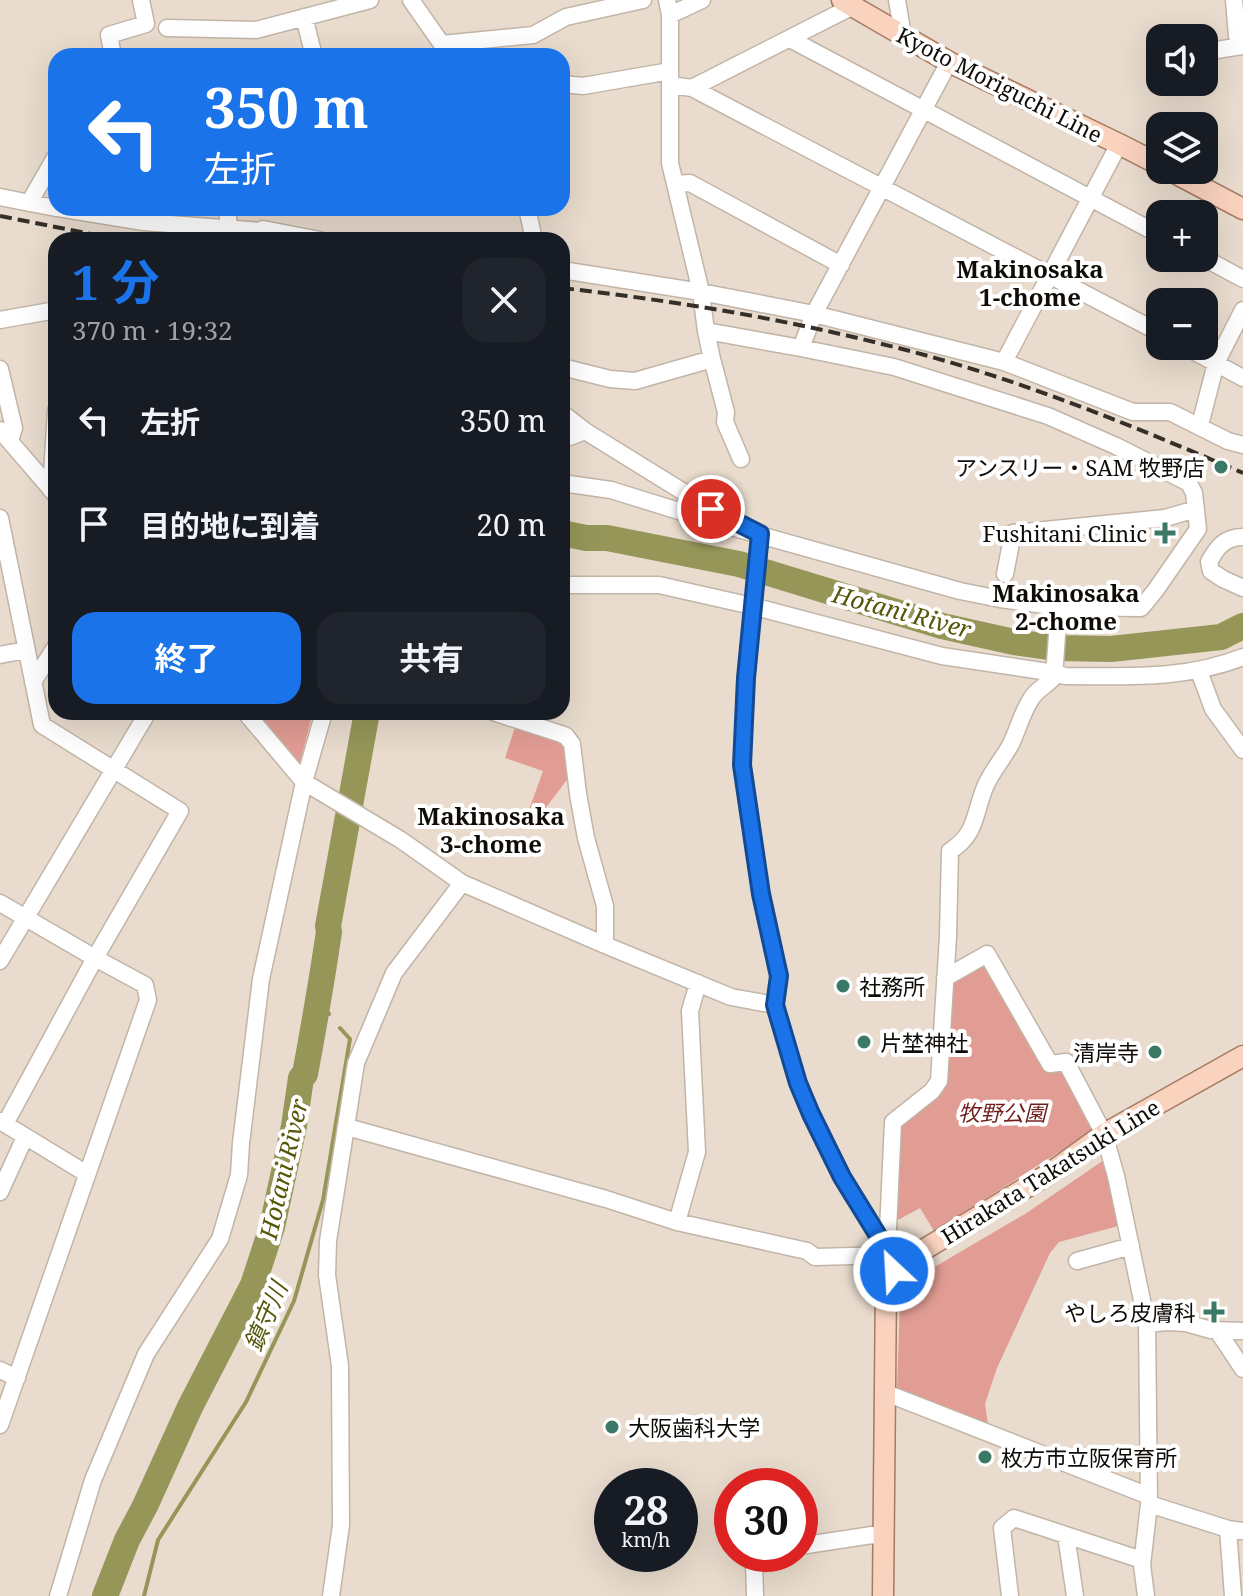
<!DOCTYPE html>
<html lang="ja">
<meta charset="utf-8">
<style>
:root{--surface:#171b24;--page:#20242c;--text:#f1f3f6;--muted:#9ea1a6;--accent:#1a73e8}
body{margin:0;font-family:"Noto Serif","Noto Sans JP",serif;background:var(--page);color:var(--text);height:100vh;display:flex;flex-direction:column;font-size:30px;white-space:nowrap}
*{box-sizing:border-box;margin:0}
p{font-size:26px;color:var(--muted)}
.icon{flex:none;width:44px;height:44px;fill:none;stroke:currentColor;stroke-width:2;stroke-linecap:round;stroke-linejoin:round}
.map{position:relative;flex:1;overflow:hidden}
.sheet{position:absolute;left:48px;top:232px;width:522px;height:488px;display:flex;flex-direction:column;background:var(--surface);border-radius:24px;box-shadow:0 8px 32px #0002}
.sheet>*{flex:none}
.hud{position:absolute;left:48px;top:48px;width:522px;height:168px;border-radius:24px;box-shadow:0 8px 32px #0002;background:#1a73e8;color:#fff;overflow:hidden}
.buttons{position:absolute;left:1146px;top:24px;display:grid;gap:16px}
.buttons a{display:grid;place-items:center;width:72px;height:72px;border-radius:16px;background:var(--surface);box-shadow:0 8px 32px #0002;font-size:40px}
.speed{position:absolute;left:594px;top:1468px;display:flex;gap:16px;font-size:40px;font-weight:700;text-align:center}
.speed>*{display:grid;place-content:center;width:104px;height:104px;border-radius:50%;background:var(--surface);box-shadow:0 8px 32px #0002;line-height:1}
.speed small{font-size:20px;font-weight:400}
.speed .limit{border:12px solid #d22;background:#fff;color:#111}
.pin{position:absolute;display:grid;place-items:center;width:68px;height:68px;color:#fff;margin:-34px;border:4px solid #fff;border-radius:50%;box-shadow:0 2px 8px #0007}
.me{position:absolute;width:88px;margin:-44px;rotate:335deg;stroke-linejoin:round;filter:drop-shadow(0 0 6px #0008)}
.turn{display:flex;align-items:center;gap:28px;height:168px;padding:0 24px;font-size:36px}
.turn .icon{width:104px;height:104px;stroke-width:2.5}
.turn b{display:block;font-size:56px;line-height:68px}
.round{display:grid;place-items:center;flex:none;width:84px;height:84px;border-radius:24px;background:var(--page)}
.headline{display:flex;align-items:center;justify-content:space-between;height:136px;padding:0 24px}
h1{font-size:48px;font-weight:700;line-height:60px;color:var(--accent)}
.primary-button{display:flex;gap:16px;margin-top:auto;padding:16px 24px}
.primary-button a{flex:1;height:92px;border-radius:24px;background:var(--accent);color:#fff;font-size:32px;font-weight:700;line-height:92px;text-align:center}
.primary-button a+a{background:var(--page);color:var(--text)}
ul{padding:0;list-style:none}
li{display:flex;align-items:center;gap:24px;height:104px;padding:0 24px}
li div{flex:1}
li b{display:block;font-size:30px}
li em{font-style:normal}
.map>svg:first-child{display:block}
.green{fill:#e19c94}
.lines{fill:none;stroke-linecap:round;stroke-linejoin:round}
.stream{stroke:#959658;stroke-width:4}
.river{stroke:#959658;stroke-width:26}
.minor-casing{stroke:#c2b5a7;stroke-width:19}
.major-casing{stroke:#a67a63;stroke-width:23}
.minor{stroke:#fff;stroke-width:16}
.major{stroke:#fad3bf;stroke-width:20}
.rail{stroke:#352f29;stroke-width:4;stroke-dasharray:12 6;stroke-linecap:butt}
.route-casing{stroke:#114b97;stroke-width:20}
.route{stroke:#1a73e8;stroke-width:14}
.poi-dot{fill:#3a7966;stroke:#fff;stroke-width:3}
.labels{text-anchor:middle;dominant-baseline:central;stroke-width:8;stroke-linejoin:round;paint-order:stroke}
.street-label{font-size:22px;fill:#0f0b07;stroke:#fff}
.poi-label{font-size:22px;fill:#0f0b07;stroke:#fff;text-anchor:end}
.park-label{font-size:22px;font-style:italic;fill:#701f1d;stroke:#fff}
.neighbourhood-label{font-size:24px;font-weight:bold;fill:#0f0b07;stroke:#fff}
.water-label{font-size:24px;font-style:italic;fill:#57570a;stroke:#fff}
</style>
<div class="map">
<svg width="1243" height="1596" viewBox="0 0 1243 1596">
<rect width="100%" height="100%" fill="#e9dcce"/>
<!-- green -->
<path class="green" d="M253,712H313L299,766Z
M515,727L547,735L565,747L572,773L542,813L529,810L543,771L505,758Z
M981,961L989,966L1063,1073L1094,1130L934,1231L920,1208L896,1221L897,1130L904,1121L942,1090L953,979Z
M1104,1160L1122,1225L1059,1242L1050,1253L997,1368L985,1404L988,1424L897,1389L900,1299L914,1279L1025,1214Z"/>
<g class="lines">
<!-- stream -->
<path class="stream" d="M319,1000L329,1014
M144,1596L158,1540L246,1402L294,1301L323,1200L350,1039L340,1028"/>
<!-- river -->
<path class="river" d="M562,533L586,538H607L739,564L942,626L1014,642L1057,648L1111,649L1221,637L1243,626
M105,1596L127,1540L145,1506L190,1407L253,1285L272,1227L294,1126L301,1078L305,1074C314,1026 322,979 329,932L328,926L367,712"/>
<!-- minor casing -->
<g class="minor-casing">
<path id="minor" d="M411,0L450,56
M667,0L670,15V163L701,292L706,331L712,359L726,412L725,422L741,459
M897,0L903,36
M1234,0L1237,36L1243,46
M670,15L702,0
M304,17L314,56
M167,28L256,30L370,0
M790,39L1160,235
M442,44L533,35L566,17L643,0
M1204,52L1242,46
M113,56L109,35L146,24L141,0
M562,84L583,86L670,71
M670,85L692,88L1160,333
M692,88L853,6
M675,184L690,183L841,265
M0,197L56,208
M29,203L56,156
M58,208L144,222L261,231L263,229L320,240
M227,208L229,228
M527,208L534,240
M1204,258L1243,279
M562,270L701,292L814,314L1004,362L1133,412H1170L1228,441L1243,445
M0,320L56,310
M706,331L801,348L814,314L949,62
M1184,346L1243,378
M1004,362L1119,144
M562,367L610,379L635,381L712,359
M0,369L14,428L10,441
M562,413L585,431L711,509L730,519
M1200,425L1216,363L1243,310
M0,430L56,495
M562,440L585,431
M562,483L611,490L724,525L960,591L1000,599L1059,607L1141,608L1155,591L1198,529L1194,493L1189,483L1116,446L1048,416L894,367L801,348
M51,490L56,411
M0,518L42,725L180,811L95,958L5,1124
M760,534L746,678L742,765L761,894L779,976L775,1005L798,1083L811,1114L842,1177L890,1255
M1243,537C1225,537 1217,547 1209,562L1211,571L1223,579L1243,588
M1005,574L1013,533L1165,518L1196,509
M562,585H659L752,606L942,656L1055,673L1065,676C1127,676 1185,680 1243,657
M0,655L26,650
M1199,671L1213,709L1243,750
M33,682L56,646
M245,712L304,782L401,840L462,883L605,945L731,997L775,1005
M493,712L561,734L566,736L572,744L578,794L586,838L605,906V945
M0,903L95,958L145,985L148,1000L0,1425
M0,961L148,712
M945,978L987,954L1050,1064L1066,1062L1104,1134L1116,1176L1147,1324L1149,1504L1142,1565L1146,1596
M0,1121L87,1174
M347,1127L606,1199L677,1222L807,1251L815,1257L890,1255
M0,1192L25,1137
M677,1222L697,1152L690,1011L698,983
M889,1253L888,1230L893,1122L932,1091L939,1081L948,936L950,851C977,834 974,814 985,787C991,772 1003,759 1011,744C1018,729 1022,713 1031,699C1036,690 1047,685 1054,677L1059,607
M1077,1261L1131,1246
M1147,1324L1166,1322L1186,1323L1211,1330L1243,1331
M1217,1330L1243,1369
M0,1370L17,1378
M886,1393L1149,1496
M1149,1504L1228,1529L1243,1531
M1228,1529L1233,1596
M1066,1535L1075,1596
M800,1546L872,1535L883,1538
M58,1596L93,1480L146,1354L220,1239L239,1175L241,1143L261,979L304,782L324,712
M331,1596L341,1525L340,1366L327,1275L328,1241L356,1063L394,973L462,883
M755,1596L754,1560L758,1554
M1010,1596L1002,1528L1014,1518L1142,1560"/>
</g>
<!-- major casing -->
<g class="major-casing">
<path id="major" d="M842,0L949,62L1119,144L1160,165
M1169,170L1243,209
M883,1596L886,1283L894,1271L910,1258L1050,1173L1104,1134L1243,1056"/>
</g>
<!-- minor -->
<use href="#minor" class="minor"/>
<!-- major -->
<use href="#major" class="major"/>
<!-- rail -->
<path class="rail" d="M0,216L122,240
M562,288C668,300 774,317 878,343C1004,373 1124,422 1243,473"/>
</g>
<g class="lines">
<!-- route casing -->
<g class="route-casing">
<path id="route" d="M711,509L760,534L746,678L742,765L761,894L779,976L775,1005L798,1083L811,1114L842,1177L890,1255L894,1271"/>
</g>
<!-- route -->
<use href="#route" class="route"/>
</g>
<!-- markers -->
<g class="poi-dot">
<circle cx="1221" cy="467" r="8"/>
<path d="M1161 521h8v8h8v8h-8v8h-8v-8h-8v-8h8z"/>
<circle cx="843" cy="986" r="8"/>
<circle cx="864" cy="1042" r="8"/>
<circle cx="1155" cy="1052" r="8"/>
<path d="M1210 1300h8v8h8v8h-8v8h-8v-8h-8v-8h8z"/>
<circle cx="612" cy="1427" r="8"/>
<circle cx="985" cy="1457" r="8"/>
</g>
<g class="labels">
<!-- street labels -->
<g class="street-label">
<text transform="translate(1000 84) rotate(27)">Kyoto Moriguchi Line</text>
<text transform="translate(1050 1171) rotate(-32)">Hirakata Takatsuki Line</text>
</g>
<!-- poi labels -->
<g class="poi-label">
<text x="1205" y="467">アンスリー・SAM 牧野店</text>
<text x="1147" y="533">Fushitani Clinic</text>
<text x="859" y="986" text-anchor="start">社務所</text>
<text x="880" y="1042" text-anchor="start">片埜神社</text>
<text x="1139" y="1052">清岸寺</text>
<text x="1196" y="1312">やしろ皮膚科</text>
<text x="628" y="1427" text-anchor="start">大阪歯科大学</text>
<text x="1001" y="1457" text-anchor="start">枚方市立阪保育所</text>
</g>
<!-- park labels -->
<g class="park-label">
<text x="1002" y="1112">牧野公園</text>
</g>
<!-- neighbourhood labels -->
<g class="neighbourhood-label">
<text x="1030" y="268">Makinosaka<tspan x="1030" dy="28">1-chome</tspan></text>
<text x="1066" y="592">Makinosaka<tspan x="1066" dy="28">2-chome</tspan></text>
<text x="491" y="815">Makinosaka<tspan x="491" dy="28">3-chome</tspan></text>
</g>
<!-- water labels -->
<g class="water-label">
<text transform="translate(902 611) rotate(15)">Hotani River</text>
<text transform="translate(283 1169) rotate(-77)">Hotani River</text>
<text transform="translate(265 1316) rotate(-67)">鎮守川</text>
</g>
</g>
</svg>
<div class="buttons">
<a><svg class="icon" aria-label="sound" viewBox="0 0 24 24"><path d="M4 9h4l5-4v14l-5-4H4zM17 9q2 3 0 6"/></svg></a>
<a><svg class="icon" aria-label="layers" viewBox="0 0 24 24"><path d="M12 4l9 5-9 5-9-5zM3 14l9 5 9-5"/></svg></a>
<a>+</a>
<a>−</a>
</div>
<div class="speed"><div>28<small>km/h</small></div><div class="limit">30</div></div>
<div class="pin" style="left:711px;top:509px;background:#d93025"><svg class="icon" aria-label="arrive" viewBox="0 0 24 24"><path d="M6 21V4h12l-3 4 3 4H6"/></svg></div>
<svg class="me" style="left:894px;top:1271px" viewBox="-20 -20 40 40"><circle r="17" fill="#1a73e8" stroke="#fff" stroke-width="3"/><path d="M0-11L8 9 0 5-8 9z" fill="#fff"/></svg>
<div class="hud">
<div class="turn"><svg class="icon" aria-label="left" viewBox="0 0 24 24"><path d="M17 20v-9H6M10 6l-5 5 5 5"/></svg><div><b>350 m</b>左折</div></div>
</div>
<section class="sheet">
<div class="headline"><div><h1>1 分</h1><p>370 m · 19:32</p></div><a class="round"><svg class="icon" aria-label="close" viewBox="0 0 24 24"><path d="M6 6l12 12M18 6L6 18"/></svg></a></div>
<ul>
<li><svg class="icon" aria-label="left" viewBox="0 0 24 24"><path d="M17 20v-9H6M10 6l-5 5 5 5"/></svg><div><b>左折</b></div><em>350 m</em></li>
<li><svg class="icon" aria-label="arrive" viewBox="0 0 24 24"><path d="M6 21V4h12l-3 4 3 4H6"/></svg><div><b>目的地に到着</b></div><em>20 m</em></li>
</ul>
<div class="primary-button"><a>終了</a><a>共有</a></div>
</section>
</div>
